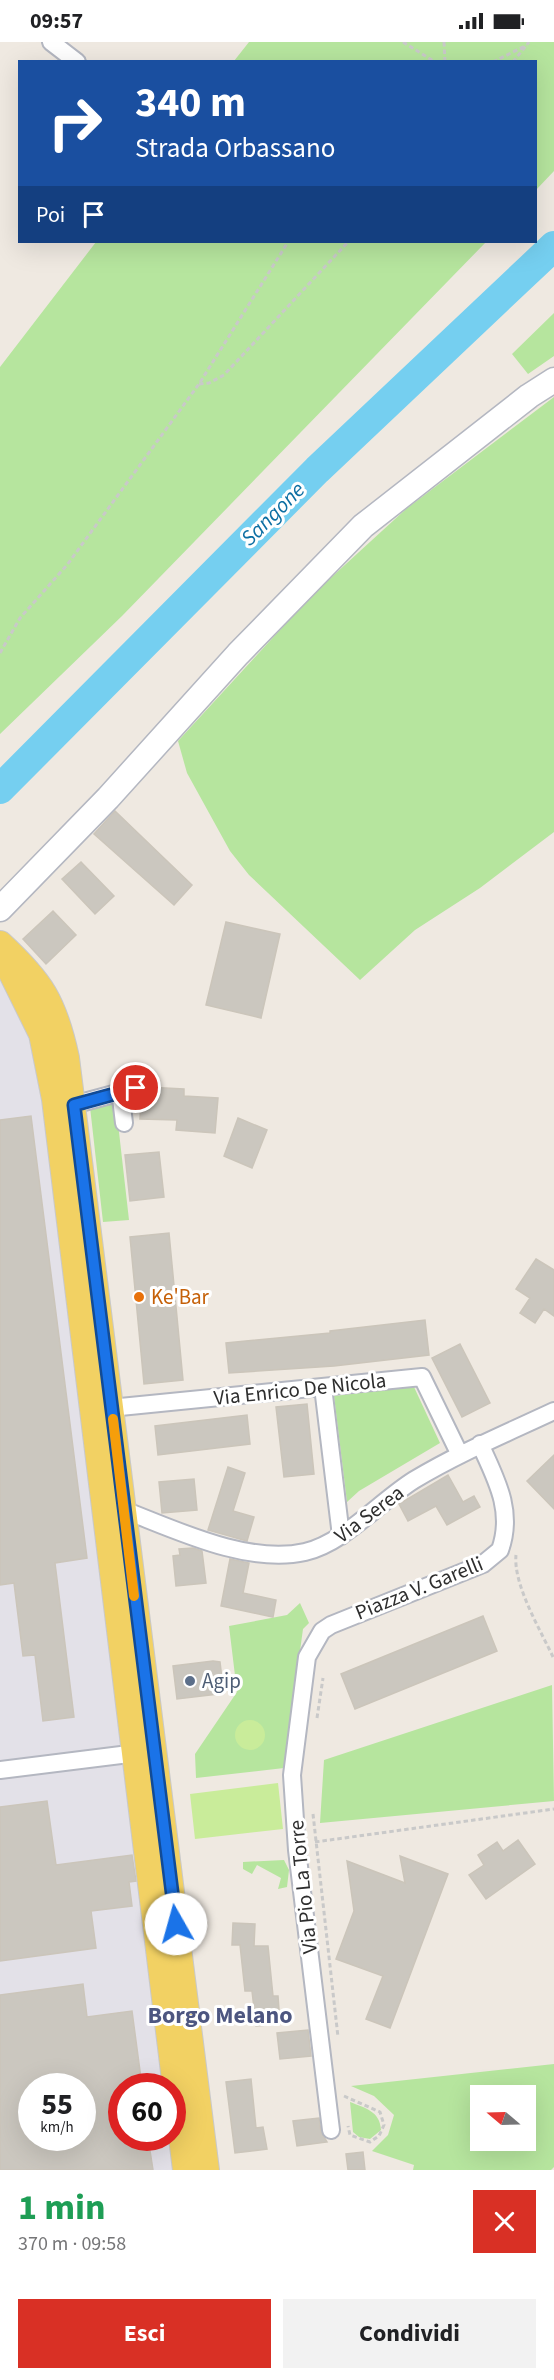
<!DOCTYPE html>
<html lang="it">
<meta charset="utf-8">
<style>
:root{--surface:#fff;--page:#f2f2f2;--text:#202124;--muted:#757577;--accent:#d93025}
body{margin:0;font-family:"Source Sans 3",sans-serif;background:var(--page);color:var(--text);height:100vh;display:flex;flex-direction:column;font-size:22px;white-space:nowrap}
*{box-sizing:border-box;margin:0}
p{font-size:20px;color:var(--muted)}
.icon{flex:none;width:33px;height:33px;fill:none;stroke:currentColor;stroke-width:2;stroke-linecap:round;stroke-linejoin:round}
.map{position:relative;height:2128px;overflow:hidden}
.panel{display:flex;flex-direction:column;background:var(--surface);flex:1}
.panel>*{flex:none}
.top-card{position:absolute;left:18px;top:18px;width:519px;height:183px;border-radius:0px;box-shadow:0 6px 24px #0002;background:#1a4fa0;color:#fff;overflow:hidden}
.needle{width:39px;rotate:289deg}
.fabs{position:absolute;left:470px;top:2043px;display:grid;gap:12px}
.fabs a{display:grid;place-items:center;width:66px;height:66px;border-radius:0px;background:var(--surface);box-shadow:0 6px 24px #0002;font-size:30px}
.speed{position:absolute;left:18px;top:2031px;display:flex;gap:12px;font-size:30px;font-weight:700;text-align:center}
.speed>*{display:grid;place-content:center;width:78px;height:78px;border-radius:50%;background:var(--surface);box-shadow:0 6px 24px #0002;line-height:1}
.speed small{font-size:15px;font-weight:400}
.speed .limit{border:9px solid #d22;background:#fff;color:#111}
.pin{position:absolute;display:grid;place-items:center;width:51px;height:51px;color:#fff;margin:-26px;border:3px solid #fff;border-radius:50%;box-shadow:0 2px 6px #0007}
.me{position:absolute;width:66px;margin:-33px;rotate:353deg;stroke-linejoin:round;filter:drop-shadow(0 0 4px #0008)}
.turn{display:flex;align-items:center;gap:21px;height:126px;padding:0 18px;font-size:27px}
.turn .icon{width:78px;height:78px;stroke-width:2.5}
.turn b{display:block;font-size:42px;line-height:51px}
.then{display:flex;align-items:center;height:57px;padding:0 18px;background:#0003;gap:12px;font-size:22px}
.round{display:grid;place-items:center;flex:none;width:63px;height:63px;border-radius:0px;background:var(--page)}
.summary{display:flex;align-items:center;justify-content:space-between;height:102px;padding:0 18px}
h1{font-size:36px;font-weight:700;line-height:45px;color:#1e9e55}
.action{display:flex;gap:12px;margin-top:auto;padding:12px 18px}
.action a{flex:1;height:69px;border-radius:0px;background:var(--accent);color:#fff;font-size:24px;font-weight:700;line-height:69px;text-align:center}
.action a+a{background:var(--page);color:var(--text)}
.status{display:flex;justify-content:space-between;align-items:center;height:42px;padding:0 30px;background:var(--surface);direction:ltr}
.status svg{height:16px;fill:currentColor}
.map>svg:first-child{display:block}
.industrial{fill:#e3e1e8;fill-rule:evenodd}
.green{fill:#b6e59e;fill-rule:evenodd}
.pitch{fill:#c9ec9a}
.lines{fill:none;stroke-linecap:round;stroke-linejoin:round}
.river{stroke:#75cff0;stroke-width:30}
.building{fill:#cbc7bf;stroke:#cbc5ba;stroke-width:1.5;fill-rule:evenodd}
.street-casing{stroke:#b4b7c1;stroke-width:20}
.secondary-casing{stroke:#b4b7c1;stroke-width:27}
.primary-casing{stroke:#c9c9c9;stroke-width:28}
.path{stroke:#c9c9c9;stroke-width:3;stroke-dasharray:4.5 3;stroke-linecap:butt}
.street{stroke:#fff;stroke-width:16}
.secondary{stroke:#fff;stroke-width:24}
.primary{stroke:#f2d163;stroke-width:26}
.route-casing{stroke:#114b97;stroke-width:15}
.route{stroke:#1a73e8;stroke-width:10}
.slow{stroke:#f59e0b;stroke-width:10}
.food-dot{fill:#e8710a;stroke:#fff;stroke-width:2}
.service-dot{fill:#5c6f8a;stroke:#fff;stroke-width:2}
.labels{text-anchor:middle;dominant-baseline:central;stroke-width:6;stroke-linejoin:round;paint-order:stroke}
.food-label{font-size:21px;fill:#c56008;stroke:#fff;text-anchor:start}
.street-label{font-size:21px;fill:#2e2e2e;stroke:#fff}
.service-label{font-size:21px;fill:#4e5e75;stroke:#fff;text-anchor:start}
.water-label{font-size:22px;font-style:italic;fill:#0d6fa3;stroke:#fff}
.quarter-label{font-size:24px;font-weight:bold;fill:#4d5680;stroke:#fff}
</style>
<div class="status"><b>09:57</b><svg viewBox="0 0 49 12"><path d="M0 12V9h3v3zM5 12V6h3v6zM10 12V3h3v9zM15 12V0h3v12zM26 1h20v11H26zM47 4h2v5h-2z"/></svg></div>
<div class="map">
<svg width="554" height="2128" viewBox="0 0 554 2128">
<rect width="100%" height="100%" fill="#efe9e1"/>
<!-- industrial -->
<path class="industrial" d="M0,937L24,975L39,1021L168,2044H122V2096H172L179,2128H0ZM32,2044H82V2096H32Z"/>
<!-- green -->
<path class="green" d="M249,0H554V129L536,148V20L234,19Z
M96,200H486L122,574L0,692V325Z
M554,271V314L528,332L512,312Z
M554,355V790L480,846L415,888L360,938L249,833L230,809L187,731L178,699L312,553L406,467Z
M115,1055L129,1178L103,1180L90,1065Z
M414,1345L440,1401L359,1449L347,1460L334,1354Z
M300,1561L309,1581L303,1587L284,1726L196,1736L195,1712L237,1650L229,1584L287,1573Z
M552,1643L554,1759L320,1781L324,1718Z
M284,1818L289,1828L287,1845L278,1847L281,1836L257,1823L252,1832L243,1827V1820Z
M554,2022V2125L551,2128H413L414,2123L372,2109L388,2093L394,2073L374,2054L351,2044ZM480,2054H525V2098H480Z
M350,2060C365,2066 380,2069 381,2088L370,2097L359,2095L353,2090Z"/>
<!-- pitch -->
<path class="pitch" d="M235 1693a15 15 0 1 1 30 0a15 15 0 1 1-30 0Z
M278,1741L283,1787L195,1797L190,1752Z"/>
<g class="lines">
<!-- river -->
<path class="river" d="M0,747L317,428L554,204"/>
</g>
<!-- building -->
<path class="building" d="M115,769L192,843L174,863L94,792Z
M81,820L114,854L95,872L62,837Z
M53,869L76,893L46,922L23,897Z
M226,880L280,892L261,976L206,963Z
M146,1045L184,1047V1054L218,1056L215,1091L176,1088L177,1078L140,1077L141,1055Z
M31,1074L87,1516L55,1521L74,1675L43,1679L35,1613L23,1614L14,1541L0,1543V1078Z
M238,1076L267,1088L252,1126L224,1114Z
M159,1110L164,1155L130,1159L125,1113Z
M169,1191L183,1338L144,1342L130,1195Z
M536,1217L554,1228V1274L544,1267L535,1281L520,1271L530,1256L516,1247Z
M425,1278L429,1313L334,1324L229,1331L226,1301L330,1291V1289Z
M460,1302L490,1361L462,1375L432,1316Z
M307,1362L314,1432L284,1435L276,1365Z
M247,1373L250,1402L158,1413L155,1384Z
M554,1413V1467L527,1439Z
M228,1425L245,1431L233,1469L254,1475L247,1499L208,1488Z
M448,1433L463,1460L474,1454L480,1465L447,1483L436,1464L408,1479L399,1462Z
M194,1437L197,1468L162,1471L159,1440Z
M193,1506L202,1509L206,1541L176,1544L173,1514L180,1513L179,1507Z
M230,1517L249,1521L243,1551L276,1558L273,1575L221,1564Z
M483,1574L497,1609L355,1667L341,1632Z
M213,1619L220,1620L222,1637L216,1638L218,1652L177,1657L173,1624Z
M47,1759L56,1823L132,1813L136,1839L129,1840L132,1864L91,1869L96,1906L0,1919V1765Z
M518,1798L535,1822L486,1857L469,1833L484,1823L478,1813L497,1800L503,1809Z
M400,1814L448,1832L390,1986L366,1977L383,1934L336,1917L354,1869L347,1819L405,1841Z
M233,1881L255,1882L254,1904H268L273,1954H278L280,1982L256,1984L252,1949H245L240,1903H232Z
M83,1942L87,1975L132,1969L142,2044H122V2096H148L153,2128H0V1953ZM32,2044H82V2096H32Z
M308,1988L311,2014L280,2017L277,1991Z
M251,2037L256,2086L263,2085L267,2107L235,2111L226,2040Z
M319,2076L321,2090L327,2100L297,2104L293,2079Z
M363,2110L365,2128H348L346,2112Z"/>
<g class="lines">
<!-- street casing -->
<g class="street-casing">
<path id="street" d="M51,0L77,20
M120,1048L124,1081
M73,1063L136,1046
M323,1345L341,1494
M100,1367L422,1335L460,1413
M117,1469L124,1468C176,1488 248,1523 305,1510C344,1501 379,1460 414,1438C459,1411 507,1391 554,1369
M0,1728L145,1710
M331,2088L297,1808L292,1733L307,1615L322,1589L331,1583L483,1522L500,1508C514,1469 496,1437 480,1402"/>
</g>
<!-- secondary casing -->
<g class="secondary-casing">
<path id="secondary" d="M0,867L108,756L238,612L363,484L529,354L554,338"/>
</g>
<!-- primary casing -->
<g class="primary-casing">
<path id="primary" d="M0,902C41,940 54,960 66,1016L206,2128
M1,909L42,992L55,1057L186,2128"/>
</g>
<!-- path -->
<path class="path" d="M403,0L435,20
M444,0L445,20
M493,20L527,3
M513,20L529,0
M199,342L209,341L224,333L348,200
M0,611L20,576L67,523L199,342L288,200
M516,1513C513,1543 541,1589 554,1617
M317,1676L323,1636
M313,1772L338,1995
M315,1800L554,1767
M344,2054L380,2070L384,2083L379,2094L370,2100L350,2093L348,2084"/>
<!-- street -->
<use href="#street" class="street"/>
<!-- secondary -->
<use href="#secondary" class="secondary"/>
<!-- primary -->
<use href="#primary" class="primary"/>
</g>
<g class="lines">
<!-- route casing -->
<g class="route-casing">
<path id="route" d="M136,1046L74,1063L176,1882"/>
</g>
<!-- route -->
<use href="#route" class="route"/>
<!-- slow -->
<path class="slow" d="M113,1377L134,1554"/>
</g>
<!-- markers -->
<circle class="food-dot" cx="139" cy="1255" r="6"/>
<circle class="service-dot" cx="190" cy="1639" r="6"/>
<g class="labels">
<!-- food labels -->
<g class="food-label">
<text x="151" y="1255">Ke'Bar</text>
</g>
<!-- street labels -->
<g class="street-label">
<text transform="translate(300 1347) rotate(-6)">Via Enrico De Nicola</text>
<text transform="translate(369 1472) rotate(-37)">Via Serea</text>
<text transform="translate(419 1546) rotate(-22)">Piazza V. Garelli</text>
<text transform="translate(303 1845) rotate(-96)">Via Pio La Torre</text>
</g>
<!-- service labels -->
<g class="service-label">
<text x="202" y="1639">Agip</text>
</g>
<!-- water labels -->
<g class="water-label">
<text transform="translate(273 472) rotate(-45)">Sangone</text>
</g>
<!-- quarter labels -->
<g class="quarter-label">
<text x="220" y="1973">Borgo Melano</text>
</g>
</g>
</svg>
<div class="fabs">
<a><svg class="needle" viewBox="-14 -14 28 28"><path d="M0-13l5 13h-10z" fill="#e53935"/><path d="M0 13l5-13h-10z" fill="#757577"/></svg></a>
</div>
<div class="speed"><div>55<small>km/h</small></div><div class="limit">60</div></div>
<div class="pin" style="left:136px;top:1046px;background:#d93025"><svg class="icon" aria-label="arrive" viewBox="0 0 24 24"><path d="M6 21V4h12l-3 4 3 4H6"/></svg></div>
<svg class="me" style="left:176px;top:1882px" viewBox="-20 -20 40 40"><circle r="19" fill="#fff"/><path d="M0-13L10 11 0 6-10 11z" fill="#1a73e8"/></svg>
<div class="top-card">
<div class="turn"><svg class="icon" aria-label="right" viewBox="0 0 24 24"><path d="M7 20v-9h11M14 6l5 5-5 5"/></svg><div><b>340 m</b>Strada Orbassano</div></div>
<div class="then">Poi<svg class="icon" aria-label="arrive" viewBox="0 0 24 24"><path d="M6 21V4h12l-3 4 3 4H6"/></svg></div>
</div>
</div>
<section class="panel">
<div class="summary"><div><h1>1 min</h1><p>370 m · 09:58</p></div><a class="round" style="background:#d93025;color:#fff"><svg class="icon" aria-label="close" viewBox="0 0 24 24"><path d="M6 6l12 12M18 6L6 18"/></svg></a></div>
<div class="action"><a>Esci</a><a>Condividi</a></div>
</section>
